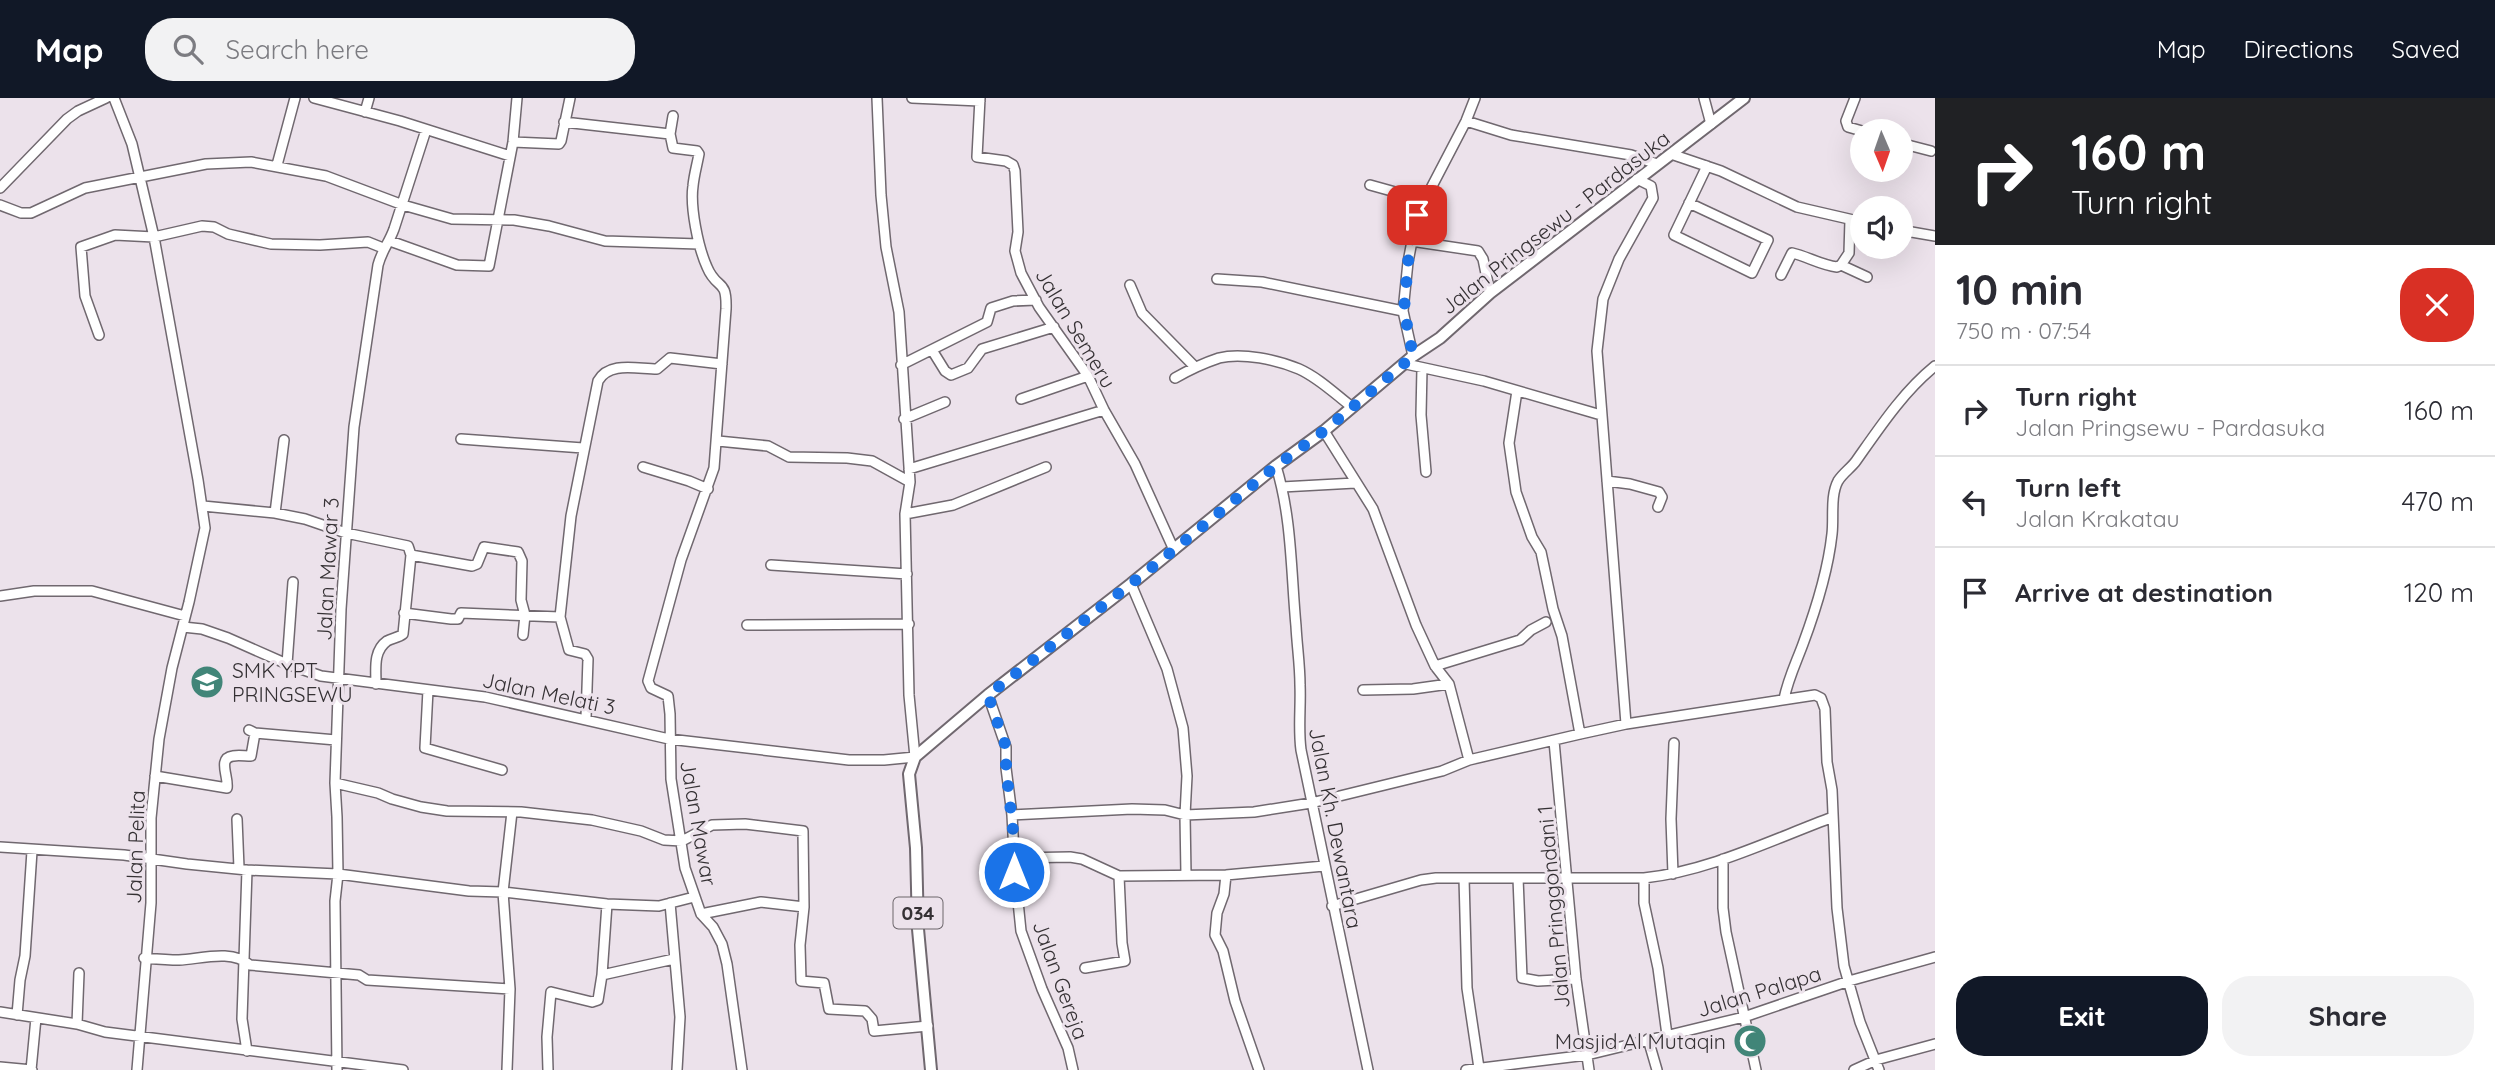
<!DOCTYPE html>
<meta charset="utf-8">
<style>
:root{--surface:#fff;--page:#f2f2f3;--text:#2b2b33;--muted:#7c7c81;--line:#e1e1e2;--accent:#111827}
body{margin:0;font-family:Quicksand,sans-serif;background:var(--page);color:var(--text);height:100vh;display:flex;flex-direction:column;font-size:26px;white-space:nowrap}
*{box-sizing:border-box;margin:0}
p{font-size:23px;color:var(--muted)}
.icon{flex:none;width:38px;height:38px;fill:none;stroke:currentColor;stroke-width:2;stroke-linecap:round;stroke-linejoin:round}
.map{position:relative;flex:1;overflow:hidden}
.panel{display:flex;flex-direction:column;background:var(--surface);width:560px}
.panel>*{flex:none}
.banner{background:#202124;color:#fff;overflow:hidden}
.needle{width:46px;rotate:178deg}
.controls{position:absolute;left:1850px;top:21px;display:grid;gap:14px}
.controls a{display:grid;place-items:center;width:63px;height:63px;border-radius:50%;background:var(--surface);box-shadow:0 7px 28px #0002;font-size:35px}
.pin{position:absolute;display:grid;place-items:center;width:60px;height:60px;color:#fff;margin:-30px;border-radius:14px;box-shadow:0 4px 10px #0006}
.me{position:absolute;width:77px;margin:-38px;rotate:0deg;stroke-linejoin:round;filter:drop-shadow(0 0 5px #0008)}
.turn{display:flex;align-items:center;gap:24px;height:147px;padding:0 21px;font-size:32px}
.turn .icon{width:91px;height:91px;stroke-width:2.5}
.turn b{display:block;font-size:49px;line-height:60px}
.round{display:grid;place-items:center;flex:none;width:74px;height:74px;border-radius:28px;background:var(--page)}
.head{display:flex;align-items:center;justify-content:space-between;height:119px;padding:0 21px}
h1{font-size:42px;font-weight:800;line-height:52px}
.action{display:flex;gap:14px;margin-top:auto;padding:14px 21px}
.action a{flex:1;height:80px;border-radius:28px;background:var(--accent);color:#fff;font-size:28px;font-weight:800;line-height:80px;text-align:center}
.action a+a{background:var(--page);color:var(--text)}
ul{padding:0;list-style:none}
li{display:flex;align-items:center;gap:21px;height:91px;padding:0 21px;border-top:2px solid var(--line)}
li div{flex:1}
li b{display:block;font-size:26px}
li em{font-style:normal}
header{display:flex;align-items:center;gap:42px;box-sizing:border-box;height:98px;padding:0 35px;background:var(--accent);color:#fff}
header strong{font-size:33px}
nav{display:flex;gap:38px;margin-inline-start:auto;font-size:24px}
.search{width:490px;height:63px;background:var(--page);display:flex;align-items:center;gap:18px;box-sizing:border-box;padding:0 24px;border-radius:28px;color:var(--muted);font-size:26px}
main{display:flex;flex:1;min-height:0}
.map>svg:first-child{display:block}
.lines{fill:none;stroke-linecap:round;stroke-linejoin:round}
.minor-casing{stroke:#70686f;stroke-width:12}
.major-casing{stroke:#70686f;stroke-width:14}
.minor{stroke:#fff;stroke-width:9}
.major{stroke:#fff;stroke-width:10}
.route{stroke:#1a73e8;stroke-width:12;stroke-dasharray:0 21.6}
.labels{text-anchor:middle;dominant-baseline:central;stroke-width:6;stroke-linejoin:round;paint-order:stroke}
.shield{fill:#ece2eb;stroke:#6c666b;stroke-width:2}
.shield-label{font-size:19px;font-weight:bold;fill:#353134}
.street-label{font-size:21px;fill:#353134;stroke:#ece2eb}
.poi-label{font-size:21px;fill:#353134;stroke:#ece2eb;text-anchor:start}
</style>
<header>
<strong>Map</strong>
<div class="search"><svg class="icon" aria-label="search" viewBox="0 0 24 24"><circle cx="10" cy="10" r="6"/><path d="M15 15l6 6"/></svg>Search here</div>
<nav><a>Map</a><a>Directions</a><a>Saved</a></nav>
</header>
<main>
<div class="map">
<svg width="1935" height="972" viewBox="0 0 1935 972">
<rect width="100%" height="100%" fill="#ece2eb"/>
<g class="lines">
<defs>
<path id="minor" d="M114,0L132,46L154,139L198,382L205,430L189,504L172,570L159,641L151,720V805L137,972
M314,0L400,23L510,58
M912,0L980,3
M980,0L977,59L1006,63L1013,67L1015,73L1018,134L1015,153L1021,175L1039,209L1088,278L1104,312L1135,366L1174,452
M1704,0L1711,26
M1855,0L1846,23L1848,29L1862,33
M365,14L369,0
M673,18L670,36L673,50L697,53L699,56C697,67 694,77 693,88C690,109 698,149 707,169C717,193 727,179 726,211L714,370L681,462L648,583L651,590L668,598L670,616L671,681L685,770L701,816L713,829L722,846L727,866L742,972
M1466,23L1511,37L1631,57L1657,66
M564,24L670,36
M513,44L559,46L561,43L570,0
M1900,45L1931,53
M1671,56L1721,73L1797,109L1862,124
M277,67L295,0
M1370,87L1424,102
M0,90L67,21L78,13L106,0
M1689,105L1768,142L1752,175L1674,137L1707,68
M0,107L21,115H31L85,90L206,66L251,64L326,78L403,107L452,121L514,122L549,128L605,143L699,146
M1900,132L1935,138
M390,143L457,167L489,168L513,44L517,0
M1411,143L1478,153L1483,161L1490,195
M1841,167L1849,155L1850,122
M1781,177L1792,155C1806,158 1821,167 1837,169L1841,167L1867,179
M1217,181L1262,184L1403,213
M1130,187L1142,215L1195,269
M99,237L85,198L81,149L115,137L154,139L202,128L214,129L228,136L271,146L320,147L368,144L383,150
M932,252L945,273L951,277L968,270L982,251L1054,229
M1413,258L1403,213L1408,164L1417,117L1466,23L1475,0
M1406,266L1484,283L1601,317
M901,267L987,224L991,210L1013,203L1036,202
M1422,270L1421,317L1426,374
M1175,280C1189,272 1204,265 1219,260C1242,254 1278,262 1299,271C1319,280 1335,296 1352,309
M1517,293L1509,345L1516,394L1532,439L1541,454L1553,511L1562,538L1580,636
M1021,301L1088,278
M904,321L945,304
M1324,333L1373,411L1416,527L1435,568L1449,586L1469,662
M461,341L583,350
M718,343L768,348L789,359L847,360L872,363L910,384
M1276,368C1292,420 1291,475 1296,528C1297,548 1300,567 1300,587C1301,609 1298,630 1301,652L1368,972
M643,369L689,383L708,391
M909,371L1104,312
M1607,383L1630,386L1659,394L1662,399L1658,409
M1282,389L1355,385
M203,408L275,415L305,421L346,435L408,448L411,457L403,536C398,540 392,540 387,543C373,553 376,571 376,586
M275,415L284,342
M905,416L953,407L1046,369
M411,457L472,468L477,466L484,449L518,454L522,463L521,502L525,517L523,537
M771,467L907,476
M1131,486L1167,571L1183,630L1187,678L1185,717L1186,777
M0,498L34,493H92L185,518
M404,515L451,521H458L461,515L560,519
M747,527L909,526
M183,529L202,531L228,540L287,566L321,578L485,599L669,641L849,662H884L915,659L909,597L905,416L910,384L899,214L886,149L881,97L877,0
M287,566L293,484
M1435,568L1520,542L1531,532L1546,524
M428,592L425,650L502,672
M1363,592L1413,591L1449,586
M988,597L1006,649V670L1012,717L1015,774L1021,833L1042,891L1068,950L1073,972
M1784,601C1788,581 1796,565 1803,546C1816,511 1828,473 1832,436C1834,420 1830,398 1838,383C1843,375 1851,370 1856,363C1880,329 1903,294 1935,268
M586,620L588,561L585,556L569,552L560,519L571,418L598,283C609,263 637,271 657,271L670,260L722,266
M1626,626L1597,253L1603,201L1619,161L1653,100L1651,88L1637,81
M249,632L255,635L336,642
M1554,643L1576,881L1589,972
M155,678L227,690C229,679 217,660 233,658C238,657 245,658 251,658L255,635
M335,685L378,695L392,701L421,709L447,713L521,714L592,722L641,733L664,742L682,743L712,727L745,726L803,733L804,809L800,847L801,883L824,885L829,911L865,913L872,921L874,933L928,928
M1012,717L1132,711L1165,712L1185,717L1254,714L1311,705L1442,673L1469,662L1580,636L1626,626L1815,597L1821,600L1825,611L1827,664L1832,692L1837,810L1844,868L1860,924L1879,972
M237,721L239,770
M0,749L124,757L187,766L247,772L338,776L469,793L503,794L607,806L659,808L694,799
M1015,760L1070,759L1082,761L1119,778L1226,777L1324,768
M1723,761V810L1726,834L1756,972
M1673,776L1671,721L1674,645
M1226,777L1224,796L1217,815L1215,837L1223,853L1235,903L1259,972
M1464,780L1467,890L1479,970
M1518,780L1522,880L1538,883L1576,881
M1644,780V805L1658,870L1667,937
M670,805L680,919L677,972
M1332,808L1421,782L1436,780H1644C1709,773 1771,742 1833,719
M701,816L761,804L804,809
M144,860C156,861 167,862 179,862C201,861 231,851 250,867L359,877L367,882L510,891
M1085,870L1125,863L1122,845L1119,778
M602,877L674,861
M0,914L77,926L105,934L403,972
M17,917L20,882L25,858L32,753
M77,926L79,875
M1648,941L1657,972
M247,953L242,921L247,772
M0,969L32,972
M31,972L36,920
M337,972L335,803L338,776L337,719L335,685L341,511L354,329L378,167C382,152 389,145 394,131L426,32
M507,972L510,891L503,794L512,714
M548,972L547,939L551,894L592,904L598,902L602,877L607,806
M1466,972L1587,957L1744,919L1849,883L1935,859
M1854,972L1876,962L1935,946"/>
<path id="major" d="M931,972L918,831L916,750L909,676L915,659L988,597L1131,486L1276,368L1324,333L1413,258L1440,240L1490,195L1744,0"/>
</defs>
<!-- minor casing -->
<use href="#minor" class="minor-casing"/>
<!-- major casing -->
<use href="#major" class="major-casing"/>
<!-- minor -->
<use href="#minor" class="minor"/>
<!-- major -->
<use href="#major" class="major"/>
</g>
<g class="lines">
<!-- route -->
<path class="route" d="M1014,774V741L1006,670V649L988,597L1159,464L1276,368L1324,333L1413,258L1404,212L1408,164L1417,117"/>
</g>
<!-- icons -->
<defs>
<symbol id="university-disc" viewBox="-11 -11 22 22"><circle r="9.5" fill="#418578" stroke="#ece2eb"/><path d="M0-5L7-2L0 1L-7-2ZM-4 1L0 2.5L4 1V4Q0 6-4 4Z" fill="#fff"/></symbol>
<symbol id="mosque-disc" viewBox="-11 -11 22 22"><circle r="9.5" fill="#418578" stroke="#ece2eb"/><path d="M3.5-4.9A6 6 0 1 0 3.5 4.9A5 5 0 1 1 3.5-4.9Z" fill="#fff"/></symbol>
</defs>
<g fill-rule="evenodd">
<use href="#university-disc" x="188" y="565" width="38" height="38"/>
<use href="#mosque-disc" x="1731" y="924" width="38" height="38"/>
</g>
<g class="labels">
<!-- shield labels -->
<rect class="shield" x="893.5" y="799.5" width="49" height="31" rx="5"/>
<g class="shield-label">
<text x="918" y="815">034</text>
</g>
<!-- street labels -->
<g class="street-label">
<text transform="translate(1555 124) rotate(-38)">Jalan Pringsewu - Pardasuka</text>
<text transform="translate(1076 230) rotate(59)">Jalan Semeru</text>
<text transform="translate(327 471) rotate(-87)">Jalan Mawar 3</text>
<text transform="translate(549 595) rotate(12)">Jalan Melati 3</text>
<text transform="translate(699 725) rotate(80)">Jalan Mawar</text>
<text transform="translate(1336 730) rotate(79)">Jalan Kh. Dewantara</text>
<text transform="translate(135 749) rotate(-88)">Jalan Pelita</text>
<text transform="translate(1553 809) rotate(-95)">Jalan Pringgondani 1</text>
<text transform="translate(1061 882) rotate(70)">Jalan Gereja</text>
<text transform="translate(1759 893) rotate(-17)">Jalan Palapa</text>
</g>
<!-- poi labels -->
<g class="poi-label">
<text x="232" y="572">SMK YPT<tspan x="232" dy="24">PRINGSEWU</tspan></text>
<text x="1726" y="943" text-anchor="end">Masjid Al Mutaqin</text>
</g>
</g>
</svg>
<div class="controls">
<a><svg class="needle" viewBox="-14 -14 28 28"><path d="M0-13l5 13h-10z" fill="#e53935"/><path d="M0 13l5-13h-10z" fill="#7c7c81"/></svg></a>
<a><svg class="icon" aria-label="sound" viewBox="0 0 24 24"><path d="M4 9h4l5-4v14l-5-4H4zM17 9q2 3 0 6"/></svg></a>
</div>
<div class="pin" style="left:1417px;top:117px;background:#d93025"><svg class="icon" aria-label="arrive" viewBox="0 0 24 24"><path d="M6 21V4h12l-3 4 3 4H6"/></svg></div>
<svg class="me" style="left:1014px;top:774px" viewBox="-20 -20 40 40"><circle r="17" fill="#1a73e8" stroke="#fff" stroke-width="3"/><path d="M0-11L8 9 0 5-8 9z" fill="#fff"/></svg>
</div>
<section class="panel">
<div class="banner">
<div class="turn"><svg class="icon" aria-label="right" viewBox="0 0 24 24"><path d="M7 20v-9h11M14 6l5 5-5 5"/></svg><div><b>160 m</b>Turn right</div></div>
</div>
<div class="head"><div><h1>10 min</h1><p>750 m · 07:54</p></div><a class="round" style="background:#d93025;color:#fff"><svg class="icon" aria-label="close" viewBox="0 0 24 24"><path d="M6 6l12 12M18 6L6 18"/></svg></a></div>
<ul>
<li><svg class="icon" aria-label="right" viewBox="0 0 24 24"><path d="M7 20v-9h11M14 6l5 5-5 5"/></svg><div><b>Turn right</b><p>Jalan Pringsewu - Pardasuka</p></div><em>160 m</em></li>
<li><svg class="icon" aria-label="left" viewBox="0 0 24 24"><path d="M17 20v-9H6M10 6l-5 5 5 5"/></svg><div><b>Turn left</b><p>Jalan Krakatau</p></div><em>470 m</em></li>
<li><svg class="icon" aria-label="arrive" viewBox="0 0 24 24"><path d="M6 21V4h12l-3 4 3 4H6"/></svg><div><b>Arrive at destination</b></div><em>120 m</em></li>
</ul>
<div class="action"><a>Exit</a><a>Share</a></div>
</section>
</main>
